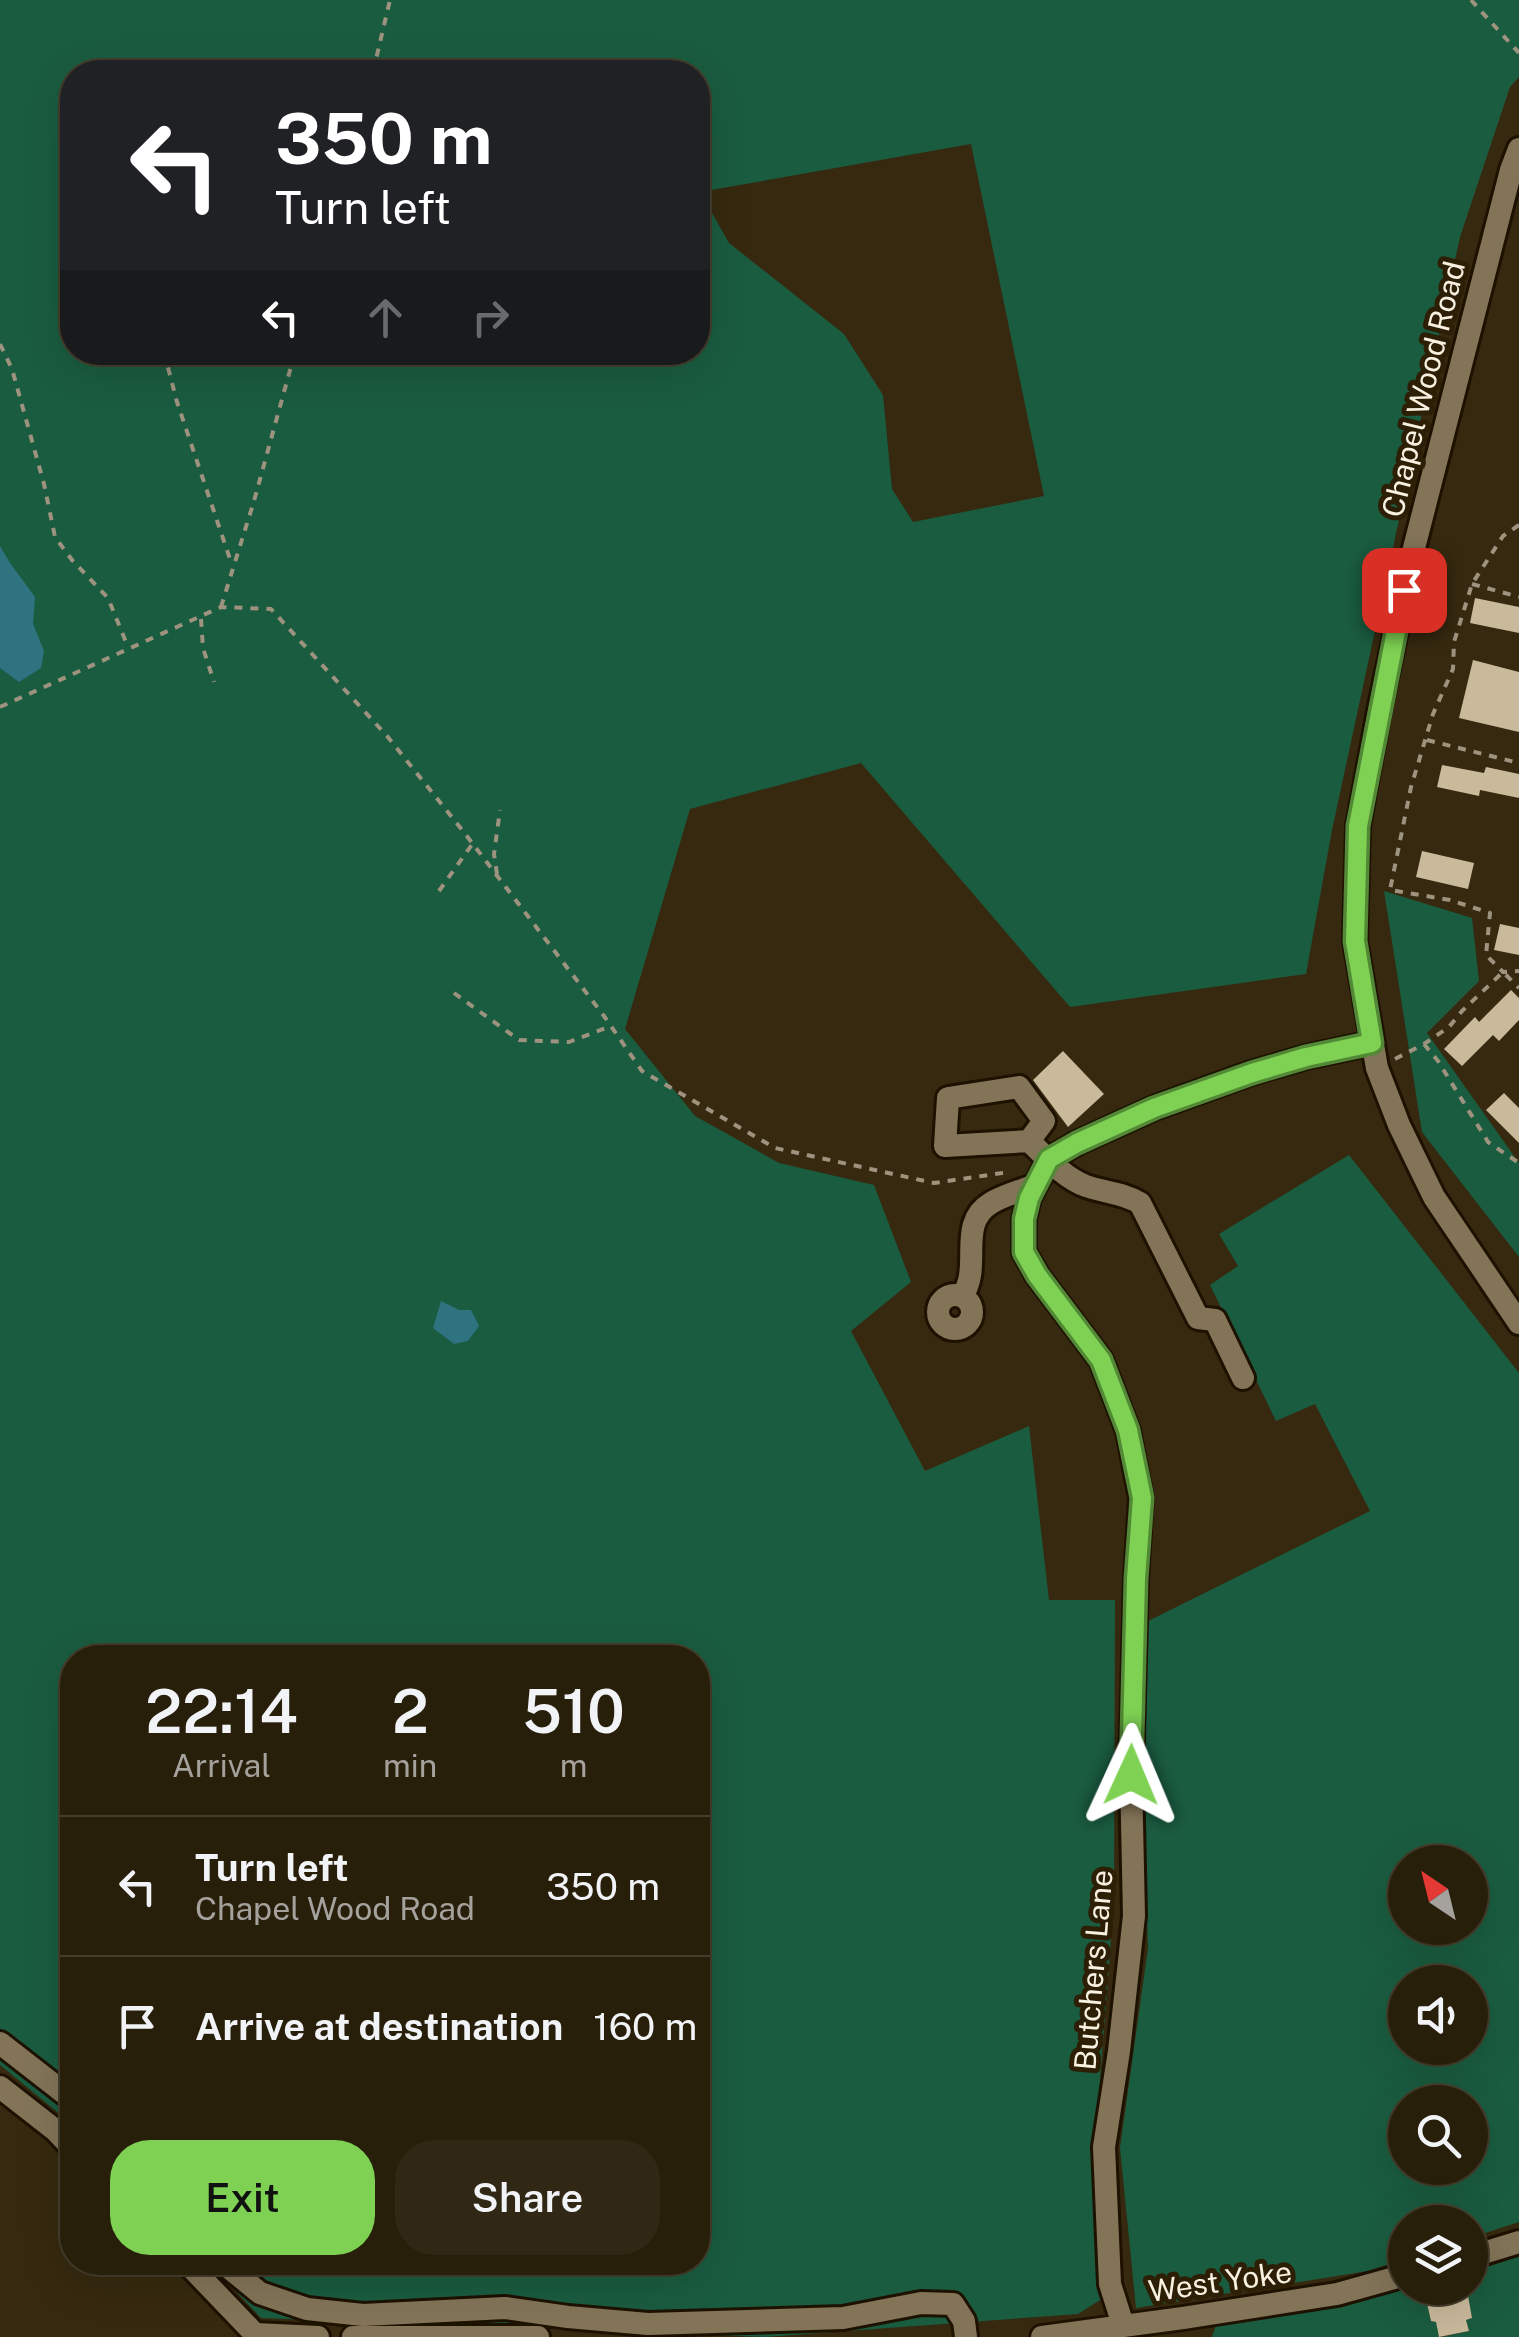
<!DOCTYPE html>
<style>
:root{--surface:#281f0b;--page:#302714;--text:#f1f3f6;--muted:#a5a29d;--line:#443d2c;--accent:#7ed153}
body{margin:0;font-family:"Public Sans",sans-serif;background:var(--page);color:var(--text);height:100vh;display:flex;flex-direction:column;font-size:38px;white-space:nowrap}
*{box-sizing:border-box;margin:0}
p{font-size:32px;color:var(--muted)}
.icon{flex:none;width:55px;height:55px;fill:none;stroke:currentColor;stroke-width:2;stroke-linecap:round;stroke-linejoin:round}
.map{position:relative;flex:1;overflow:hidden}
.panel{position:absolute;left:60px;top:1645px;width:650px;height:630px;display:flex;flex-direction:column;background:var(--surface);border-radius:40px;box-shadow:0 10px 40px #0002,0 0 0 2px var(--line)}
.panel>*{flex:none}
.hud{position:absolute;left:60px;top:60px;width:650px;height:305px;border-radius:40px;box-shadow:0 10px 40px #0002,0 0 0 2px var(--line);background:#202124;color:#fff;overflow:hidden}
.needle{width:65px;rotate:325deg}
.buttons{position:absolute;left:1388px;top:1845px;display:grid;gap:20px}
.buttons a{display:grid;place-items:center;width:100px;height:100px;border-radius:50%;background:var(--surface);box-shadow:0 10px 40px #0002,0 0 0 2px var(--line);font-size:50px}
.pin{position:absolute;display:grid;place-items:center;width:85px;height:85px;color:#fff;margin:-42px;border-radius:20px;box-shadow:0 5px 15px #0006}
.me{position:absolute;width:110px;margin:-55px;rotate:1deg;stroke-linejoin:round;filter:drop-shadow(0 0 8px #0008)}
.turn{display:flex;align-items:center;gap:35px;height:210px;padding:0 50px;font-size:45px}
.turn .icon{width:130px;height:130px;stroke-width:2.5}
.turn b{display:block;font-size:70px;line-height:85px}
.lanes{display:flex;align-items:center;height:95px;padding:0 50px;background:#0003;justify-content:center;gap:50px;direction:ltr}
.lanes .off{opacity:.35}
.eta{display:flex;justify-content:space-evenly;align-items:center;height:170px;text-align:center}
.eta b{font-size:60px;font-weight:600;line-height:70px}
.cta{display:flex;gap:20px;margin-top:auto;padding:20px 50px}
.cta a{flex:1;height:115px;border-radius:40px;background:var(--accent);color:#111;font-size:40px;font-weight:600;line-height:115px;text-align:center}
.cta a+a{background:var(--page);color:var(--text)}
ul{padding:0;list-style:none}
li{display:flex;align-items:center;gap:30px;height:140px;padding:0 50px;border-top:2px solid var(--line)}
li div{flex:1}
li b{display:block;font-size:38px}
li em{font-style:normal}
.map>svg:first-child{display:block}
.green{fill:#1a5c40;fill-rule:evenodd}
.water{fill:#2f7381}
.building{fill:#caba9c}
.lines{fill:none;stroke-linecap:round;stroke-linejoin:round}
.minor-casing{stroke:#1d1100;stroke-width:28}
.path{stroke:#9d937e;stroke-width:4;stroke-dasharray:8 8;stroke-linecap:butt}
.minor{stroke:#837458;stroke-width:22}
.route-casing{stroke:#528836;stroke-width:25}
.route{stroke:#7ed153;stroke-width:18}
.labels{text-anchor:middle;dominant-baseline:central;stroke-width:10;stroke-linejoin:round;paint-order:stroke}
.street-label{font-size:30px;fill:#f8f0e0;stroke:#2c1f05}
</style>
<div class="map">
<svg width="1519" height="2337" viewBox="0 0 1519 2337">
<rect width="100%" height="100%" fill="#36290f"/>
<!-- green -->
<path class="green" d="M0,0H1519V77L1510,87L1460,237L1332,830L1306,974L1070,1007L861,763L690,809L625,1029L695,1116L779,1163L874,1185L911,1282L851,1331L925,1471L1029,1426L1049,1600H1115L1114,1900L1094,2158L1105,2297L1078,2314L765,2337L261,2318L209,2263L698,2262V1658H72V2124L0,2065ZM72,72H698V352H72ZM971,144L1044,496L913,522L892,489L883,395L844,334L729,243L700,192Z
M1384,891L1472,918L1479,981L1427,1033L1519,1163V1257L1422,1132Z
M1349,1155L1519,1373V2222L1470,2238V2222H1405V2259L1368,2271L1136,2308L1120,2148L1148,1948L1136,1627L1370,1511L1315,1404L1276,1421L1210,1285L1238,1266L1219,1234ZM1405,1862H1470V1928H1405ZM1405,1982H1470V2048H1405ZM1405,2102H1470V2168H1405Z
M1519,2256V2337H1442L1469,2331L1466,2320L1472,2318L1466,2290L1426,2299L1431,2321L1436,2322L1439,2337H1212L1216,2325L1406,2288H1470V2273Z"/>
<!-- water -->
<path class="water" d="M0,546L10,563L35,597L33,624L44,651L41,668L19,682L0,668Z
M441,1301L459,1310H471L479,1326L468,1341L454,1344L433,1328Z"/>
<!-- building -->
<path class="building" d="M1475,598L1519,607V633L1470,623Z
M1473,660L1519,672V732L1459,718Z
M1442,765L1484,773L1486,767L1519,774V798L1480,790L1479,796L1437,787Z
M1422,851L1474,863L1468,889L1416,877Z
M1500,924L1519,928V955L1494,950Z
M1511,990L1519,998V1020L1499,1041L1493,1035L1462,1066L1444,1049L1475,1017L1479,1022Z
M1063,1051L1104,1094L1068,1127L1033,1080Z
M1504,1093L1519,1108V1143L1486,1110Z
M1467,2290L1472,2318L1466,2320L1469,2331L1439,2337L1436,2322L1431,2321L1426,2299Z"/>
<g class="lines">
<defs>
<path id="minor" d="M1519,149L1511,170L1413,552L1380,706L1358,826L1355,941L1377,1068L1399,1125L1434,1197L1519,1323
M1029,1141L1044,1121L1019,1087L948,1098L945,1146L1029,1141C1046,1157 1064,1178 1086,1186C1106,1193 1121,1192 1140,1203L1198,1318L1215,1320L1243,1378
M938 1312a17 17 0 1 1 34 0a17 17 0 1 1-34 0Z
M962,1296C983,1267 956,1224 991,1203C1004,1195 1021,1191 1035,1185
M0,2043L72,2099
M0,2087L55,2130L72,2148
M1470,2257L1519,2242
M186,2262L255,2334
M222,2262L260,2293L307,2309L363,2315L505,2308L568,2317L648,2324L843,2318L921,2303L953,2304L964,2321L966,2337
M1123,2325L1110,2284L1104,2147L1119,2051L1134,1916L1131,1775L1136,1579L1141,1498L1128,1431L1101,1360L1037,1275L1024,1252V1219L1029,1198L1049,1159L1077,1143L1154,1108L1251,1073L1306,1057L1372,1043
M255,2334L318,2337
M353,2337H538
M1042,2337L1183,2318L1337,2294L1405,2275"/>
</defs>
<!-- minor casing -->
<use href="#minor" class="minor-casing"/>
<!-- path -->
<path class="path" d="M1471,0L1519,53
M373,72L390,0
M0,344L12,369L44,484L55,537L72,560L108,598L128,647
M164,352L177,402L232,565
M1519,525L1503,536L1472,584L1454,642L1453,669L1433,714L1411,787L1390,890L1450,900L1490,913L1486,955L1503,972L1519,971
M1472,584L1519,597
M221,607L254,501L295,352
M201,619L203,648L214,682
M0,707L221,607L271,609L387,736L463,831L604,1016L642,1071L775,1148L934,1183L1009,1172
M1427,740L1519,763
M497,874L494,854L500,810
M439,891L473,843
M454,993L519,1040L569,1042L611,1026
M1424,1044L1438,1061L1488,1142L1519,1163
M1395,1059L1424,1044L1449,1027L1462,1011L1503,972L1519,988"/>
<!-- minor -->
<use href="#minor" class="minor"/>
</g>
<g class="lines">
<defs>
<path id="route" d="M1131,1775L1136,1579L1142,1498L1128,1430L1101,1360L1037,1275L1024,1252V1219L1029,1198L1049,1159L1077,1143L1154,1108L1252,1073L1306,1057L1372,1043L1355,941L1358,826L1404,590"/>
</defs>
<!-- route casing -->
<use href="#route" class="route-casing"/>
<!-- route -->
<use href="#route" class="route"/>
</g>
<g class="labels">
<!-- street labels -->
<g class="street-label">
<text transform="translate(1423 389) rotate(-76)">Chapel Wood Road</text>
<text transform="translate(1093 1970) rotate(-85)">Butchers Lane</text>
<text transform="translate(1220 2281) rotate(-8)">West Yoke</text>
</g>
</g>
</svg>
<div class="buttons">
<a><svg class="needle" viewBox="-14 -14 28 28"><path d="M0-13l5 13h-10z" fill="#e53935"/><path d="M0 13l5-13h-10z" fill="#a5a29d"/></svg></a>
<a><svg class="icon" aria-label="sound" viewBox="0 0 24 24"><path d="M4 9h4l5-4v14l-5-4H4zM17 9q2 3 0 6"/></svg></a>
<a><svg class="icon" aria-label="search" viewBox="0 0 24 24"><circle cx="10" cy="10" r="6"/><path d="M15 15l6 6"/></svg></a>
<a><svg class="icon" aria-label="layers" viewBox="0 0 24 24"><path d="M12 4l9 5-9 5-9-5zM3 14l9 5 9-5"/></svg></a>
</div>
<div class="pin" style="left:1404px;top:590px;background:#d93025"><svg class="icon" aria-label="arrive" viewBox="0 0 24 24"><path d="M6 21V4h12l-3 4 3 4H6"/></svg></div>
<svg class="me" style="left:1131px;top:1775px" viewBox="-20 -20 40 40"><path d="M0-17L14 15 0 8-14 15z" fill="#7ed153" stroke="#fff" stroke-width="4"/></svg>
<div class="hud">
<div class="turn"><svg class="icon" aria-label="left" viewBox="0 0 24 24"><path d="M17 20v-9H6M10 6l-5 5 5 5"/></svg><div><b>350 m</b>Turn left</div></div>
<div class="lanes"><svg class="icon" aria-label="left" viewBox="0 0 24 24"><path d="M17 20v-9H6M10 6l-5 5 5 5"/></svg><svg class="icon off" aria-label="ahead" viewBox="0 0 24 24"><path d="M12 20V5M6 11l6-6 6 6"/></svg><svg class="icon off" aria-label="right" viewBox="0 0 24 24"><path d="M7 20v-9h11M14 6l5 5-5 5"/></svg></div>
</div>
<section class="panel">
<div class="eta">
<div><b>22:14</b><p>Arrival</p></div>
<div><b>2</b><p>min</p></div>
<div><b>510</b><p>m</p></div>
</div>
<ul>
<li><svg class="icon" aria-label="left" viewBox="0 0 24 24"><path d="M17 20v-9H6M10 6l-5 5 5 5"/></svg><div><b>Turn left</b><p>Chapel Wood Road</p></div><em>350 m</em></li>
<li><svg class="icon" aria-label="arrive" viewBox="0 0 24 24"><path d="M6 21V4h12l-3 4 3 4H6"/></svg><div><b>Arrive at destination</b></div><em>160 m</em></li>
</ul>
<div class="cta"><a>Exit</a><a>Share</a></div>
</section>
</div>
